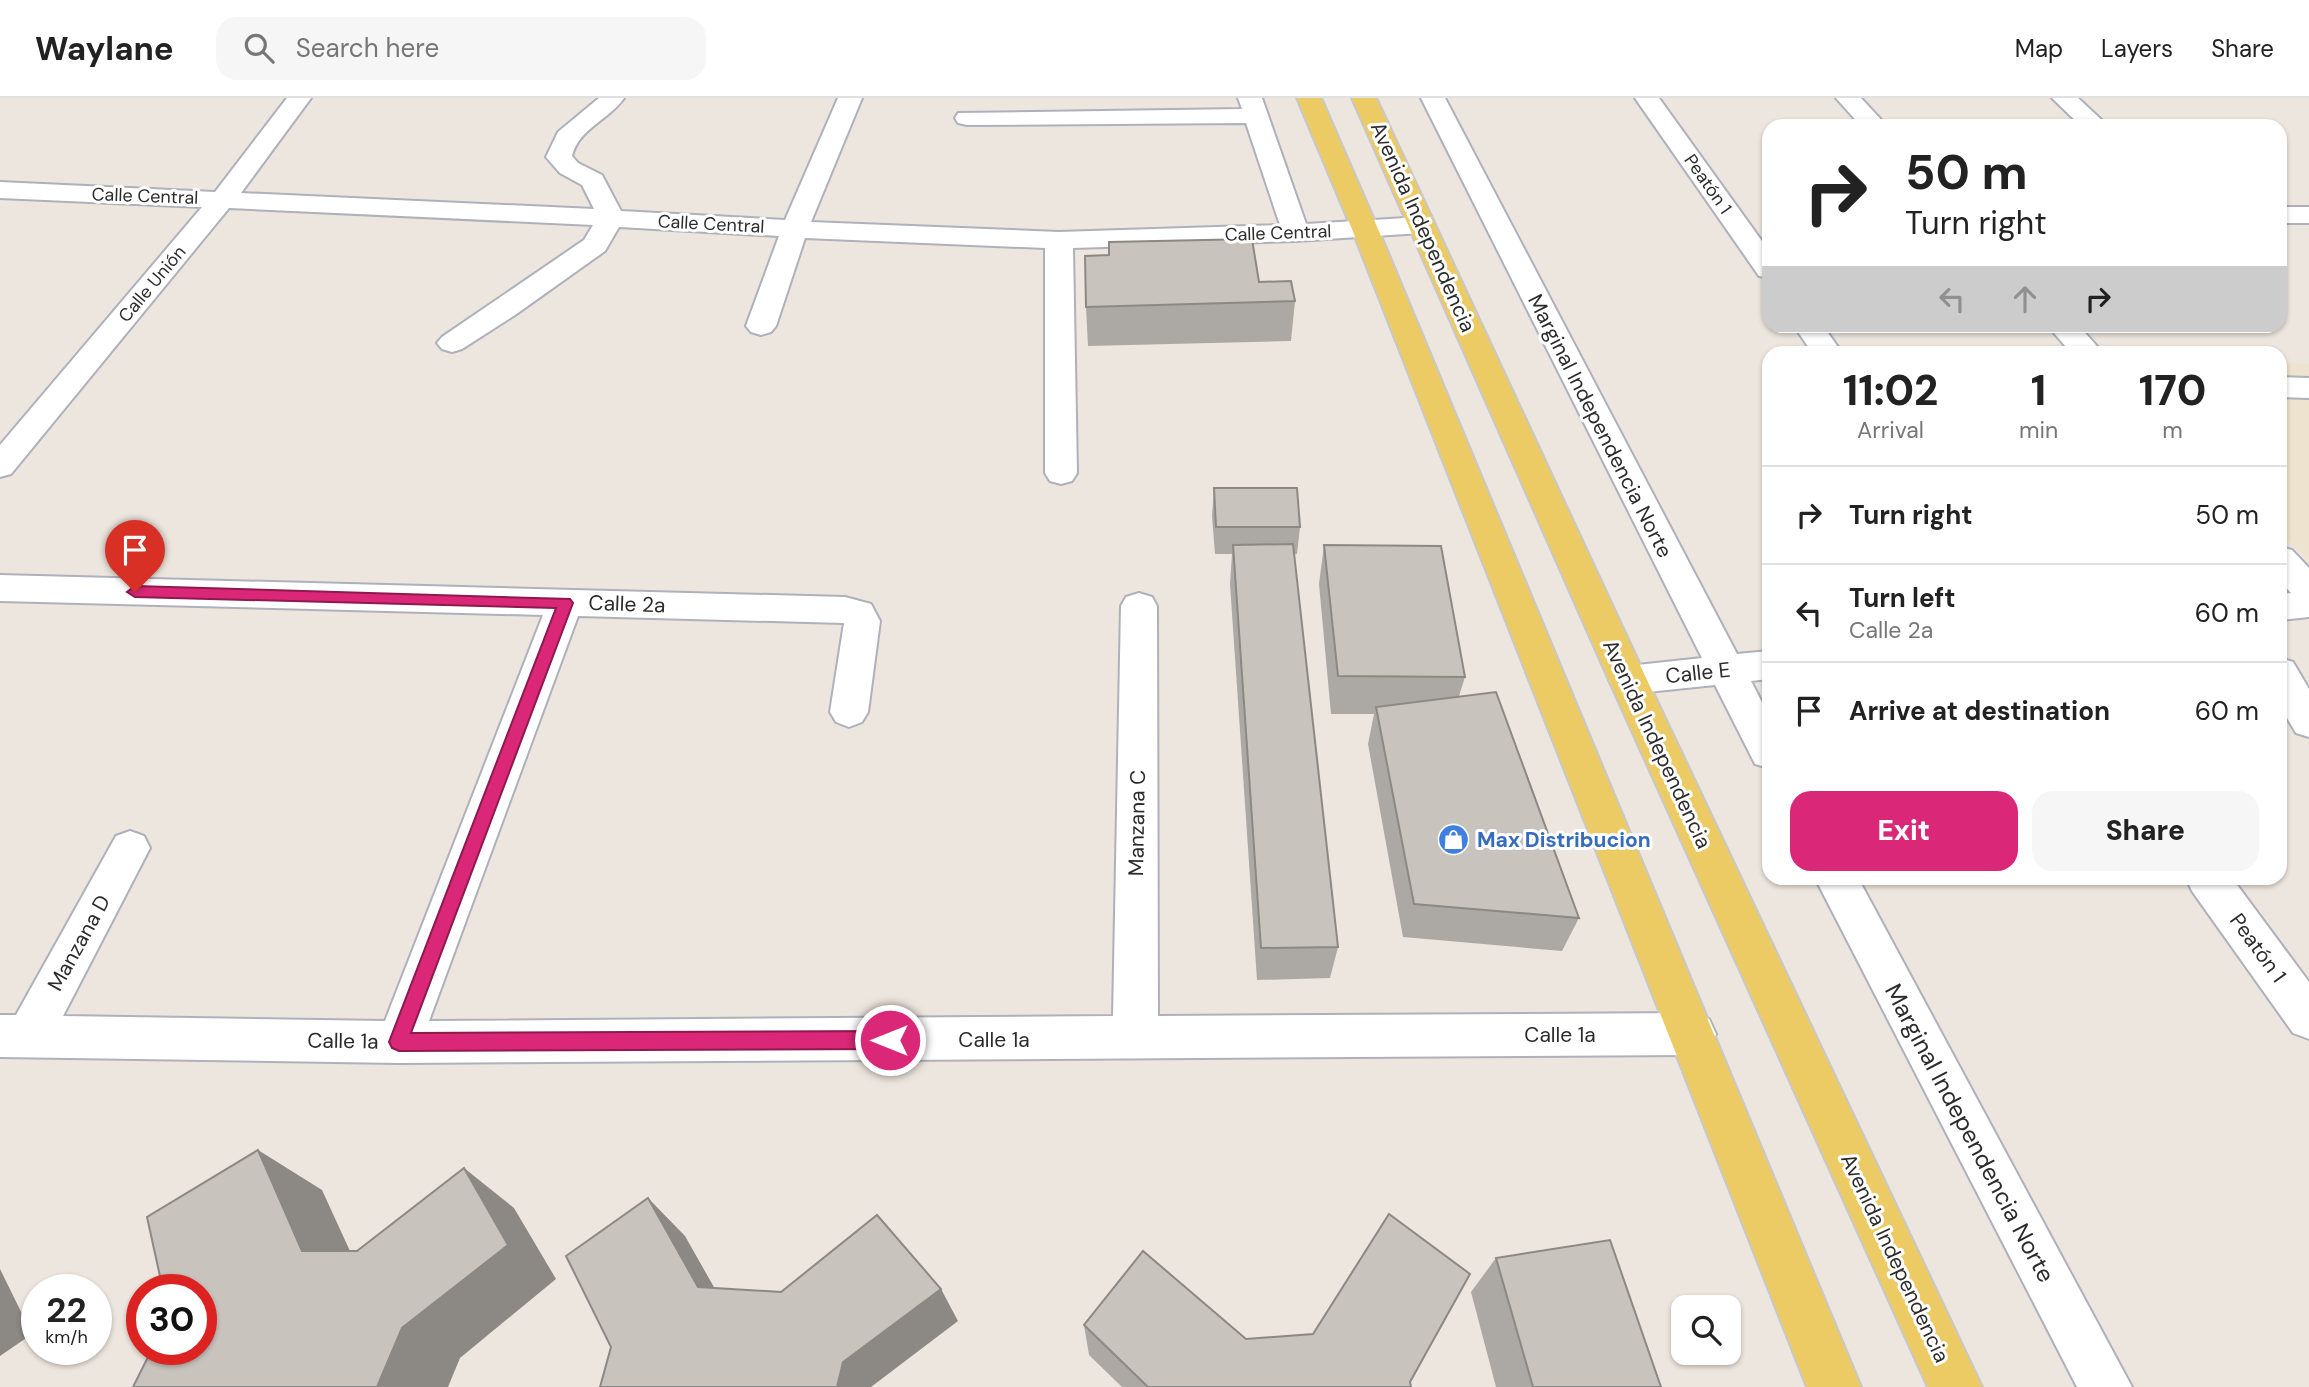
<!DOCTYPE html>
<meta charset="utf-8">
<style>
:root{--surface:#fff;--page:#f6f6f6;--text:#222;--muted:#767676;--line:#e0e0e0;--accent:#db2777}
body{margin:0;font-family:"DM Sans",sans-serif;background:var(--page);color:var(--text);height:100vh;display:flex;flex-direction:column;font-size:26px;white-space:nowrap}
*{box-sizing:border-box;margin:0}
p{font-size:23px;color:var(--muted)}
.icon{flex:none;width:38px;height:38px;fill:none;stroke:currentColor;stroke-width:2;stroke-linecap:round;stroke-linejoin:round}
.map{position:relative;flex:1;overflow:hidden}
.side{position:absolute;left:1762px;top:248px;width:525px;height:539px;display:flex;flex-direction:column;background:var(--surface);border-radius:21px;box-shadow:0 2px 5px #0004}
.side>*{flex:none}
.banner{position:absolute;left:1762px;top:21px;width:525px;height:214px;border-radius:21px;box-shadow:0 2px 5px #0004;background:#fff;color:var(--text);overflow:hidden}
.controls{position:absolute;left:1671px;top:1197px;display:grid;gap:14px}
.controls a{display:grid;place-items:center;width:70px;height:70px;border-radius:14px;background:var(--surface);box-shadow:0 2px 5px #0004;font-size:35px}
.speed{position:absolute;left:21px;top:1176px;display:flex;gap:14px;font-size:35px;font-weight:700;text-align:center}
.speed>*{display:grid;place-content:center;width:91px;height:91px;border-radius:50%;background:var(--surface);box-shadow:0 2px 5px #0004;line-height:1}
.speed small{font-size:18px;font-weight:400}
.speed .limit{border:10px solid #d22;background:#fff;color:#111}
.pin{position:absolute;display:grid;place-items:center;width:60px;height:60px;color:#fff;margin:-72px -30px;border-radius:50% 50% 50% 0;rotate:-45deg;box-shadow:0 0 7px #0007}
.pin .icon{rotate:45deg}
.me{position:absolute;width:77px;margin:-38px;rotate:270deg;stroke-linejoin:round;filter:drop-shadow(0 0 5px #0008)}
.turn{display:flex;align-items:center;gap:24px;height:147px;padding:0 28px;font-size:32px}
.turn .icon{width:91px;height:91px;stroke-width:2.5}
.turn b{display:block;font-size:49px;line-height:60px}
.lanes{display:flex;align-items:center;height:66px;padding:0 28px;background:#0003;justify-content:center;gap:35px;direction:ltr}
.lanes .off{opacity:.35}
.eta{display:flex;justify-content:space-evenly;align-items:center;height:119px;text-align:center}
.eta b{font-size:42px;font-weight:800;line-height:49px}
.button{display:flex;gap:14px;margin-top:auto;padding:14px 28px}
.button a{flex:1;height:80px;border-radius:21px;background:var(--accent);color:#fff;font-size:28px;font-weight:800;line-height:80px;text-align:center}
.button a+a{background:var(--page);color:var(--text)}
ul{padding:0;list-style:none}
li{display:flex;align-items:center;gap:21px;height:98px;padding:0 28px;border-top:2px solid var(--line)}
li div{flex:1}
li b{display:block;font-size:26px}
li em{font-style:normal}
header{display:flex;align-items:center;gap:42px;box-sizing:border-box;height:98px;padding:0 35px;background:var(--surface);border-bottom:2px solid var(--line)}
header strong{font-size:33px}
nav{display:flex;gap:38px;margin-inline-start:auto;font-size:24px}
.search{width:490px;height:63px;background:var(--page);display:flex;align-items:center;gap:18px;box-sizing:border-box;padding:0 24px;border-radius:21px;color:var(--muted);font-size:26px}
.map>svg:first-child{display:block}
.education{fill:#ede3ce}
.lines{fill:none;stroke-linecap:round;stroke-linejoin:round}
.minor-casing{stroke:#aeb1bb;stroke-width:4}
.major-casing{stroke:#c8c8c8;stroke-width:4}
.minor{fill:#fff;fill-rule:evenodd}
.major{fill:#eccb64;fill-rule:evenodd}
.wall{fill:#aca8a3}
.shaded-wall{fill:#8c8884}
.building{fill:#c8c3bd;stroke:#8c8884;stroke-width:2}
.route{fill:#db2777;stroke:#8e194d;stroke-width:2}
.labels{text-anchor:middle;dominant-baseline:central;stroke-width:6;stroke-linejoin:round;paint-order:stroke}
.far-street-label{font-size:18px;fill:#2b2b2b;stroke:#fff}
.street-label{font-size:21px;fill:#2b2b2b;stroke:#fff}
.shop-label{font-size:21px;font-weight:bold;fill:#366cbe;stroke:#fff;text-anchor:start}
.near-street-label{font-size:24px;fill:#2b2b2b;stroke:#fff}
</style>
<header>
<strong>Waylane</strong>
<div class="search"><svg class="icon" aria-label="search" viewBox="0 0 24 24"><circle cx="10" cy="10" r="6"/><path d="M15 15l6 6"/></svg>Search here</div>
<nav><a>Map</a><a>Layers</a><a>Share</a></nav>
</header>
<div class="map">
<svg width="2309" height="1289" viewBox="0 0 2309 1289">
<rect width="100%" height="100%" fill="#ede6de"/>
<!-- education -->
<path class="education" d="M2280,265L2309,266V464L2280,434Z"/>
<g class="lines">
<defs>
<path id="minor" d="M287,0H311L241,95L594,111L582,87L560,75L546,59L558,34L599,0H624C608,23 579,30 572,58L578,65L602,77L621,113L785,122L838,0H862L811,124L1059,134L1280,127L1246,25L967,27L958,25L955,20L958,15L1242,11L1238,0H1262L1306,126L1422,119L1431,121L1435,127L1431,133L1422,135L1296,143L1073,150L1077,375L1072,383L1061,386L1050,383L1045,375V150L805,140L776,228L771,234L761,237L751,234L746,228L779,138L619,129L605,153L515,217L462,251L452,254L442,251L437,245L442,239L584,142L593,127L229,110L11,376L0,379V347L202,109L0,100V84L215,94Z
M1421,0H1445L1737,556L1769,553V581L1751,583L1769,618V670L1755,666L1715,587L1628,596L1615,592L1609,582L1615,572L1628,568L1702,560Z
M1635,0H1659L1769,153V180L1759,178Z
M1836,0H1861L1887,28H1861Z
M2052,0H2078L2108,28H2081Z
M2280,109H2309V125H2280Z
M1794,228H1823L1843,256H1813Z
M2048,228H2079L2104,256H2072Z
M2280,279L2309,280V300L2280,299Z
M2280,449L2292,452L2309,470V519L2280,522V496L2291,495L2280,483Z
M0,477L845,499L871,506L880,523L868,614L862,624L849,629L836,624L830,614L844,525L578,518L429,923L1113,918L1121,508L1126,499L1139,495L1152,499L1157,508L1158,918L1693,915L1709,921L1716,936L1709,951L1693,957L399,965L0,959V917H16L116,738L130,733L144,738L150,750L63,918L385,923L543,517L0,503Z
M2280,560L2293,564L2309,591V639L2296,635L2280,608Z
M1815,780H1858L2132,1289H2077Z
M2186,780H2232L2309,884V941L2293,935L2192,793Z"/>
<path id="major" d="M1297,0H1321L1378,131L1861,1289H1807L1352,131Z
M1352,0H1376L1647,582L1982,1289H1928L1609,582Z"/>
</defs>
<!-- minor casing -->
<use href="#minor" class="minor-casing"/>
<!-- major casing -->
<use href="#major" class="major-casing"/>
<!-- minor -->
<use href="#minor" class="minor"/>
<!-- major -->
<use href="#major" class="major"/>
</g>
<!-- wall -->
<path class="wall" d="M1259,184L1295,203L1291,243L1088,248L1086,209Z
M1214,390L1300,429L1297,456H1294L1338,849L1330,880L1257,882L1230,486L1232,456H1215L1212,418Z
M1324,447L1465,579L1459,598L1579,820L1562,853L1403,839L1368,646L1374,616H1331L1319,486Z
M1496,1160L1661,1289H1496L1471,1194Z
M1084,1227L1246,1241L1410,1284L1411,1289H1122L1089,1257Z"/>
<!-- shaded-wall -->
<path class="shaded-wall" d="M258,1052L322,1092L366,1188L302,1153Z
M464,1070L514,1110L556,1181L460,1260L448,1289H377Z
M648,1100L685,1138L732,1221L698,1189Z
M0,1171L32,1236L0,1258Z
M941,1191L958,1223L871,1289H837L843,1264Z"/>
<!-- building -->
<path class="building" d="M1252,141L1259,184L1291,183L1295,203L1086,209L1085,158L1109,157V144Z
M1214,390H1297L1300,429H1216Z
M1293,446L1338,849L1261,850L1233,447Z
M1324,447L1441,448L1465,579L1338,578Z
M1496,594L1579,820L1414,806L1376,609Z
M258,1052L302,1153H357L464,1070L508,1147L402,1230L377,1289H133L152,1251H201V1192H163L147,1119Z
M648,1100L698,1189L781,1194L877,1117L941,1191L843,1264L837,1289H600L611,1249L566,1158Z
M1389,1116L1470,1176L1410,1284L1411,1289H1148L1084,1227L1143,1153L1246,1241L1313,1236Z
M1610,1142L1661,1289H1533L1496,1160Z"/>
<!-- route -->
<path class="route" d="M135,488L570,501L573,505L411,935L890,933L896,936L899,942L896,948L890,951L399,953L392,950L389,944L556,510L135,499L127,494Z"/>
<!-- icons -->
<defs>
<symbol id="shop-disc" viewBox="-11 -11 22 22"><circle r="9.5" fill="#3f7fe0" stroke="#fff"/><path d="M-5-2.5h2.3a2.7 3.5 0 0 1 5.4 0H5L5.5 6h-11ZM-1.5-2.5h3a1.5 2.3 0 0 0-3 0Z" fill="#fff"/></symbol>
</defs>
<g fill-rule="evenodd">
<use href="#shop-disc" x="1436" y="724" width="35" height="35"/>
</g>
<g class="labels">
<!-- far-street labels -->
<g class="far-street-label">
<text transform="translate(1708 86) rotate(55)">Peatón 1</text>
<text transform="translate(145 98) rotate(2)">Calle Central</text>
<text transform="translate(711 126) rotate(3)">Calle Central</text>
<text transform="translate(1278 135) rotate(-2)">Calle Central</text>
<text transform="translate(152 186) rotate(-50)">Calle Unión</text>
</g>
<!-- street labels -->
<g class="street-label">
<text transform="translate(1423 129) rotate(66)">Avenida Independencia</text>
<text transform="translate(1600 328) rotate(63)">Marginal Independencia Norte</text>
<text transform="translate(627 506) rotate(2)">Calle 2a</text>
<text transform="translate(1698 575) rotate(-6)">Calle E</text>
<text transform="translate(1657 646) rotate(65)">Avenida Independencia</text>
<text transform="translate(1137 725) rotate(-89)">Manzana C</text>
<text transform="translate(79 845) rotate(-61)">Manzana D</text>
<text transform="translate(2258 850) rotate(54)">Peatón 1</text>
<text x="1560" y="937">Calle 1a</text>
<text x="994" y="942">Calle 1a</text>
<text transform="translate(343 943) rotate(1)">Calle 1a</text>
<text transform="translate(1895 1160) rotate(65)">Avenida Independencia</text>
</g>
<!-- shop labels -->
<g class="shop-label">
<text x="1477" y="742">Max Distribucion</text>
</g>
<!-- near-street labels -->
<g class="near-street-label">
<text transform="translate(1970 1035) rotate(62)">Marginal Independencia Norte</text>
</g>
</g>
</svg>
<div class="controls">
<a><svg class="icon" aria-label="search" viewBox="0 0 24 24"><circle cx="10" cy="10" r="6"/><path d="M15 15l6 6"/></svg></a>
</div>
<div class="speed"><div>22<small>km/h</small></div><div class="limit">30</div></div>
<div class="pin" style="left:135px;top:494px;background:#d93025"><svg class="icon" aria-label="arrive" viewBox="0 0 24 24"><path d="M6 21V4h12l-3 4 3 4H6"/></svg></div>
<svg class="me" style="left:890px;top:942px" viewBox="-20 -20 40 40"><circle r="17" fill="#db2777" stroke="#fff" stroke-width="3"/><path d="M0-11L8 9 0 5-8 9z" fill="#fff"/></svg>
<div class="banner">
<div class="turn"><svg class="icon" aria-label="right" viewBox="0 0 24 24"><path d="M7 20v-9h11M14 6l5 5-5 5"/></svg><div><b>50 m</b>Turn right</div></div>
<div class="lanes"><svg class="icon off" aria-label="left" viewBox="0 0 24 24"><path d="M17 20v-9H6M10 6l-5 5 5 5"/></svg><svg class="icon off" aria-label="ahead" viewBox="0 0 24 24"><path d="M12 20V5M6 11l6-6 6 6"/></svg><svg class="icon" aria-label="right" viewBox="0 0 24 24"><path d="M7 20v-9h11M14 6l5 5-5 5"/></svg></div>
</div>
<section class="side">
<div class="eta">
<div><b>11:02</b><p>Arrival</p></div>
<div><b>1</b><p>min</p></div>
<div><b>170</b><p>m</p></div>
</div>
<ul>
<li><svg class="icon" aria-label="right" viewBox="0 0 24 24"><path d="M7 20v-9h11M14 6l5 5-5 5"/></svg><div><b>Turn right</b></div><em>50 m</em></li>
<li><svg class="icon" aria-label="left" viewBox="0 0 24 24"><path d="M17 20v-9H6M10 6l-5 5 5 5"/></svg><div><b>Turn left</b><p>Calle 2a</p></div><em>60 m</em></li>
<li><svg class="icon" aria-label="arrive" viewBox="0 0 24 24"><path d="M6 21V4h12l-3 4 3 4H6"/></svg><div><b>Arrive at destination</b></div><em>60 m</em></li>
</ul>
<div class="button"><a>Exit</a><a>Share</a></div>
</section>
</div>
